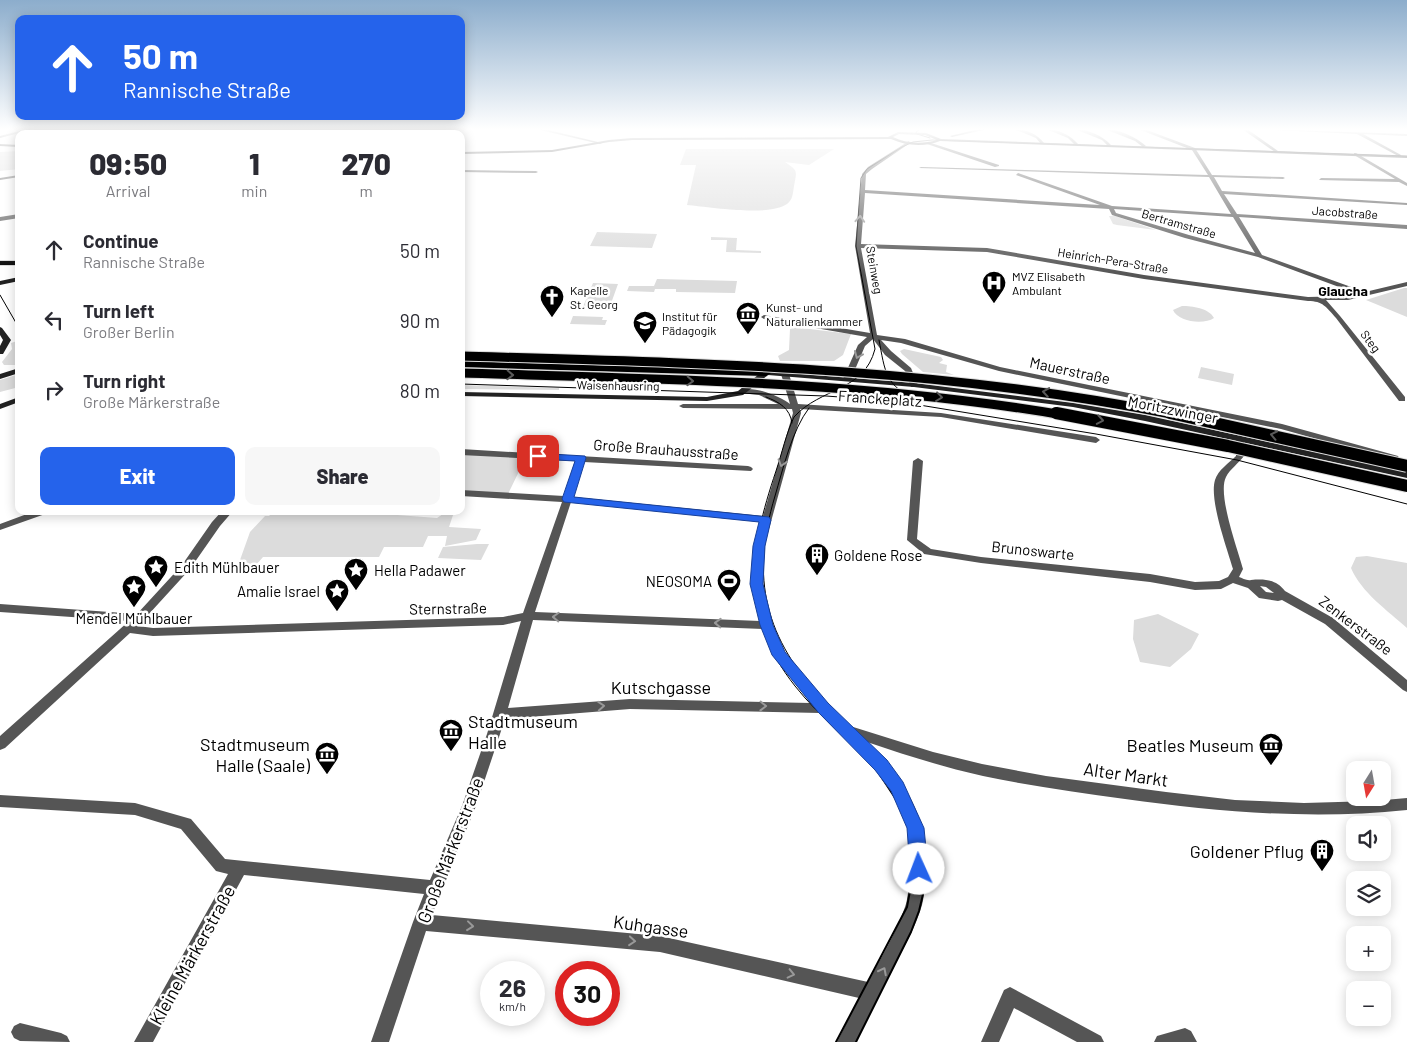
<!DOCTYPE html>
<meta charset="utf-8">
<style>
:root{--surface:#fff;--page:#f7f7f7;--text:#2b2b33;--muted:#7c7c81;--accent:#2563eb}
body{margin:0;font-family:Barlow,sans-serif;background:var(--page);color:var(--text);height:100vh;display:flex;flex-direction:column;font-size:19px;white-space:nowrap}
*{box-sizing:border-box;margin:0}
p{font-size:16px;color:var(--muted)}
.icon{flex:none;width:28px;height:28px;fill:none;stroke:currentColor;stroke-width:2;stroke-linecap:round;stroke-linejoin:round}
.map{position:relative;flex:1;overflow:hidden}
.details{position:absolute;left:15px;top:130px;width:450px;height:385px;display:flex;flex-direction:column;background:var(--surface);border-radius:10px;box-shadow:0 2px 12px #0003}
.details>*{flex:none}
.top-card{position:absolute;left:15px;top:15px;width:450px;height:105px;border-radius:10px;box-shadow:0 2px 12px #0003;background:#2563eb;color:#fff;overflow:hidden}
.needle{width:32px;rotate:191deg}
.buttons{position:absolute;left:1346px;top:761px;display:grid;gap:10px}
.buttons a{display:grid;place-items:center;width:45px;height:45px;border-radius:10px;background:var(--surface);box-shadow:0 2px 12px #0003;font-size:25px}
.speed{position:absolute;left:480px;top:961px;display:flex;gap:10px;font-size:25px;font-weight:700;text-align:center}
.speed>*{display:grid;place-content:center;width:65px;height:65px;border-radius:50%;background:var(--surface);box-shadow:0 2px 12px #0003;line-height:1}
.speed small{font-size:12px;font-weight:400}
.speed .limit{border:8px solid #d22;background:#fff;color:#111}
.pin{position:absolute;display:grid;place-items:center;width:42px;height:42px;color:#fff;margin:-21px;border-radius:10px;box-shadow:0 2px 8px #0006}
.me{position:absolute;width:55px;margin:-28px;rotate:358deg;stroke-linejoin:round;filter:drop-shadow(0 0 4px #0008)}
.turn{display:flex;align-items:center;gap:18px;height:105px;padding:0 25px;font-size:22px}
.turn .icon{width:65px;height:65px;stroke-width:2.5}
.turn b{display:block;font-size:35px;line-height:42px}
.eta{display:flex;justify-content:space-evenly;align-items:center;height:85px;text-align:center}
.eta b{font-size:30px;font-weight:800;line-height:35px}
.button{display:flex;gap:10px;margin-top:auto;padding:10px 25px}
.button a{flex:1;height:58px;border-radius:10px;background:var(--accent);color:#fff;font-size:20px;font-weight:800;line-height:58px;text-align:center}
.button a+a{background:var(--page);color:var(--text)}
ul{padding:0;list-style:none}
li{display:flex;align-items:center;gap:15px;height:70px;padding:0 25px}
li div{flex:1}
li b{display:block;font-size:19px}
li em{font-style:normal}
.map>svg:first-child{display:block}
.green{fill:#dcdcdc}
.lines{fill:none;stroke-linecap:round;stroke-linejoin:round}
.primary-casing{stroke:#dbdbdb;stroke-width:2}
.street{fill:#555;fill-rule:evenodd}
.secondary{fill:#222;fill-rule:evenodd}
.primary{fill:#000;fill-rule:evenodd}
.tram-far1{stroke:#000;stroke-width:1}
.tram{stroke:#000;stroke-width:2}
.primary-bridge-far1-casing{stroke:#dbdbdb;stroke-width:11;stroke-linecap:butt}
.primary-bridge-casing{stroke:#dbdbdb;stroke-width:14;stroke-linecap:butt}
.primary-bridge-far1{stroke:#000;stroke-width:9}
.primary-bridge{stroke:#000;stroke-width:12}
.oneway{stroke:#999}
.oneway2{stroke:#595959}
.route{fill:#2563eb;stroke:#184099}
.labels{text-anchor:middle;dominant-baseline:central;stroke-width:5;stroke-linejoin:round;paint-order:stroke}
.far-street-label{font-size:12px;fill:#000;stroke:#fff}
.far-poi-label{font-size:12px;fill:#000;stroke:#fff;text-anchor:start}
.far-neighbourhood-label{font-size:14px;font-weight:bold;fill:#000;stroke:#fff}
.street-label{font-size:15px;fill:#000;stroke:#fff}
.poi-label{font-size:15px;fill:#000;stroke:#fff;text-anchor:start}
.near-street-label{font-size:18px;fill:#000;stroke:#fff}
.near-poi-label{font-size:18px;fill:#000;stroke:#fff;text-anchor:end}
</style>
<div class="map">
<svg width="1407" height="1042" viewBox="0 0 1407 1042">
<rect width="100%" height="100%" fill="#fff"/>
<!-- green -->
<path class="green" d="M686,149H834L809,165L785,162C798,171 797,170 794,186C793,192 793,200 787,204C768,217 710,207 687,205L696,165H680Z
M19,151L16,154L19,157V169L0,171V152Z
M1109,216H1115L1156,230L1117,225L1113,224Z
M597,232L657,234L652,248L590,246Z
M711,237L737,238L736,250L761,251V253L726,252L727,240H711Z
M657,279L737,281L735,293L676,292V289H655L654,292L627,291L629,286H654Z
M593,283L618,284L609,309H582Z
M1404,288H1407V317L1366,300Z
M1182,306C1192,306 1209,308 1214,318C1204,325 1178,322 1173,310Z
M573,316L603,317L602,320H607L605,325L570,324Z
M793,327L851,334L843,355L834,361H780L778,356L789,350L790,329Z
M17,341L19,343V365H4L2,362L12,349L11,343Z
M904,349L941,357L943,360L939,363L947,365L946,372L954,375L923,372L902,354L900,351Z
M1201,367L1234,374L1232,385L1198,378Z
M19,374V387L0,392V380Z
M461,385L559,388V390L461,389Z
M461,452L527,455L507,496L461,493Z
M274,511H387L384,514L437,518L443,514L453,515L449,527L481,529L476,540L445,546L447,536H428L423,547H384L379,557H263L251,571L230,572L240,560L250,532L265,516H269Z
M477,544H489L481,560L438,558L443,547Z
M1367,556L1407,563V628C1388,611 1361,592 1351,568L1356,557Z
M1158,614L1199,634L1191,649L1170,667L1140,662L1133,639L1134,620Z"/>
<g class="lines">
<defs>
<path id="primary" d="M0,261H19V265H0Z
M461,361L766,370L771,373L766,376L461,367Z"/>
</defs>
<!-- primary casing -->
<use href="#primary" class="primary-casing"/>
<!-- street -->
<path class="street" d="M64,129L291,134H227Z
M391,129H396L387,134H382Z
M536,129H544L602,143L600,144Z
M1014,129C1026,129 1037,134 1044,143L1041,144L1036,138Z
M1046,129C1058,129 1070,135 1078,144L1075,145L1068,138Z
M1075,129C1088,129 1103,136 1111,145L1108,146L1102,140Z
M1105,129C1119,129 1136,137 1146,146L1143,147L1135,141Z
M1138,129H1144L1195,148L1212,175L1283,177L1285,178L1283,179L1214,177L1222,191L1407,203V205L1224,194L1237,214L1407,225V229L1239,217L1262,255L1365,292L1407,282V286L1348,300H1326L1340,316L1405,397V401H1399L1336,318C1326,307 1323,301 1308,301L1144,279L987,252L861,248L877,335L905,339L1000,367L1282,424L1398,456L1399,458L1398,460H1392L1281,429L999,371L901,343L881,340L891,351L911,368L918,385L917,387H911L905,371L885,355L873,339L865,346L851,379L847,381L843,379L858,345L867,337L764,319L761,317L764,315L870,333L855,246L862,174L868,167L909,141L910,143L872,169L866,174L865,190L1100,205L1016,175L1018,173L1112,206L1231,214L1209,177L919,168L921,167L1208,175L1192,150ZM865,193L1109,209L1112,215L1185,238L1258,257L1358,294L1348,296L1308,297L1144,275L987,248L861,244ZM1114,209L1233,217L1255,253L1189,235L1116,213Z
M1242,129H1247L1278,151L1275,152Z
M1256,129L1407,134V136L1363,134L1401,155L1400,157L1357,134Z
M928,142L999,165V166L995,167L927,144Z
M1354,153H1356L1407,183V186L1399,182L1319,180L1321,178L1395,179L1354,155Z
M461,170L536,171L538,172L536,173L461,172Z
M19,175V177L0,180V178Z
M19,214V218L0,221V217Z
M782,372H785L789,374L798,404L941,413L1096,437L1100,440L1096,443L941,417L800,409L801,413L764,547L763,584L773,625L784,653L828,704L850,726L933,752L982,764L1046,776L1166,792L1235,800L1304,803L1373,801L1407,798V810C1312,820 1219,812 1125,799C1077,792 1030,786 983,776C943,767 905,755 867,742C907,782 933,824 925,883C924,890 924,898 922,905C916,926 905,945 895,964C882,990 869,1016 856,1042H837L859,998L660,952L426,931L389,1042H371L413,922L424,894L244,875L153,1042H134L228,874L216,871L181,829L135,815L0,807V795L135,803L191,819L225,859L430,880L462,806L487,734L521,621L503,625L153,636L130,633L5,748L0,750V736L129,621L0,612V604L137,614L182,565L212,522L222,511H233L220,526L190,569L138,626L153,628L503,617L523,613L562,502L461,496V490L564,496L575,461L461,455V449L748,466L751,467L753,469L751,471L584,462L573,497L763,516L793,413L792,409L683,408L679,406L683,404H778L759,395L740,393L739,391C750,384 780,396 790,404L781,374ZM571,502L761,522L754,547L751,584L760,621L535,612ZM533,620L763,629L775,658L811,703L630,699L508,708ZM630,709L820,713C869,762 921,803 910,880C908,889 908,899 905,907C896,933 881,958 868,982L660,936L432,915L476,806L505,719Z
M1240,435L1244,438V456C1239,463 1230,469 1226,477C1217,494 1238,550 1243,569L1239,577C1242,578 1247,581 1251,580C1264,579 1276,579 1285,591L1333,618L1407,680V692L1403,690L1325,624L1282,600L1278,601L1259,598L1248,588L1233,583L1221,589L1195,590L1150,582L981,563L924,554L907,540L913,461L918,458L923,461L917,539L931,549L981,557L1150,574L1195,582L1219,581L1228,577L1233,569C1227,548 1209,500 1215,480C1218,470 1229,463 1236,456V438ZM1260,586L1266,587L1274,593L1266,592Z
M35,511H50L48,513L0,530V524Z
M1010,987L1101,1036L1104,1042H1077L1014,1008L999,1042H981L1004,990Z
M20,1023L61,1033L67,1036L70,1042L20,1041L14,1038L11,1032L14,1026Z
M1185,1028L1191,1031L1197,1042H1154L1157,1036Z"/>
<!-- secondary -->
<path class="secondary" d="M27,129H34L0,138V136Z
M979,129H988L952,137L950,136Z
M898,132L926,133L941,139L1407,156V158L940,141C925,147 906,146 891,139L632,140L609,142L552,152L461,154V152L552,150L609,140L632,138L888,137ZM899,134L925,135L937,140C923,144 906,144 893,137Z
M0,144L19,145V147L0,146Z
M19,277V281L0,285V281Z
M0,327L2,328L11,340L3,354H0V346L3,340L0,335Z
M19,368V373L0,379V374Z
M763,371L914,383L1073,403L1145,415L1407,472V478L1145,421L1073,407L914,387L768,375L743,395L707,401L461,396V392L707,397L738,391Z
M19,397V402L0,409V404Z"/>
<!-- primary -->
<use href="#primary" class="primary"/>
<!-- tram-far1 -->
<path class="tram-far1" d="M919,130L916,132L917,134L930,138
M0,295L19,328
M879,340C885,371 885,387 917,399
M461,384L826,396L895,401L1096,434L1237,460L1407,504
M766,397C779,402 790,408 792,423
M809,408C792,430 783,469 775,496C750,579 765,638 824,701C847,726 873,748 893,776
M881,776C855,744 821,719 795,686C739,615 749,551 776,471C782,453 786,434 794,417C821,387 864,392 875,349L856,246L861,178L867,169L902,147L913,142L932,140L1407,156"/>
<!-- tram -->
<path class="tram" d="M836,1042L907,907L914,869L912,837L903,810L880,775
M856,1042L911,932L919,911L924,890L922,839L908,798L892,775"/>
<defs>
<path id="primary-bridge-far1" d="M461,356C702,363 938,367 1176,415
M461,373C662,379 864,381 1063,415"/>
<path id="primary-bridge" d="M1056,413L1228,446L1407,486
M1170,413L1407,466"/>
</defs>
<!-- primary-bridge-far1 casing -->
<use href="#primary-bridge-far1" class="primary-bridge-far1-casing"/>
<!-- primary-bridge casing -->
<use href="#primary-bridge" class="primary-bridge-casing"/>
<!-- primary-bridge-far1 -->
<use href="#primary-bridge-far1" class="primary-bridge-far1"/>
<!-- primary-bridge -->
<use href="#primary-bridge" class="primary-bridge"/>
</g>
<!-- one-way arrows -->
<defs><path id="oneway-chevron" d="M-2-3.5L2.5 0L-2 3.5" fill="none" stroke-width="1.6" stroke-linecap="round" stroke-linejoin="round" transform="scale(1.25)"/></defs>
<g class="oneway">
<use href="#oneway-chevron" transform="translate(860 219) rotate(-86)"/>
<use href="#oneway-chevron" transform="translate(858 355) rotate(113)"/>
<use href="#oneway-chevron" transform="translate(782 463) rotate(107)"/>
<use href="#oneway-chevron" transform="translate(556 617) rotate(-178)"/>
<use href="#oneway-chevron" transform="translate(718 623) rotate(-178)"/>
<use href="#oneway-chevron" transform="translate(601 706) rotate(-4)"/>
<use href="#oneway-chevron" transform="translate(763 706) rotate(1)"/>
<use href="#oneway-chevron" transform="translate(470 926) rotate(6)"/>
<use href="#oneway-chevron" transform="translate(632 941) rotate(5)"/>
<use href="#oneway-chevron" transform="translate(883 971) rotate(-63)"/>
<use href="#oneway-chevron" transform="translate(791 974) rotate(13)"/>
</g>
<g class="oneway2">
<use href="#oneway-chevron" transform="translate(510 375) rotate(2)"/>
<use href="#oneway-chevron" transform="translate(690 381) rotate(2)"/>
<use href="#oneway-chevron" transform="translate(1046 392) rotate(-171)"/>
<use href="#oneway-chevron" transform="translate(939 397) rotate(7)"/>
<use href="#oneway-chevron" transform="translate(1100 420) rotate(10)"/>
<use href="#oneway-chevron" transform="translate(1274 435) rotate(-168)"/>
</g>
<!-- sky -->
<linearGradient id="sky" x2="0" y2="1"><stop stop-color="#8cadcc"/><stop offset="0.47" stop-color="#fff"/><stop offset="1" stop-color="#fff" stop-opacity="0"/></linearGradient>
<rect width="1407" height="275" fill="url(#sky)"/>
<!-- route -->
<path class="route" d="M534,453L585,456L586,458L574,497L769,517L771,520L765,546L763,584L773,625L785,652L828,703L887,760L903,782L924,828L928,869L925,875L919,878L913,875L910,869L907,828L891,791L875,770L818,712L772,655L760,625L750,584L753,546L759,522L564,502L562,499L575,461L538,459L534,458Z"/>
<!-- icons -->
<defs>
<symbol id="hospital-pin" viewBox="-11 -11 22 30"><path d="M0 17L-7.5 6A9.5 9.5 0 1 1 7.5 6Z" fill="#000" stroke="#fff"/><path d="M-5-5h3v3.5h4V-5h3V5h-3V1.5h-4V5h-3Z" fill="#fff"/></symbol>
<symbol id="church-pin" viewBox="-11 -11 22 30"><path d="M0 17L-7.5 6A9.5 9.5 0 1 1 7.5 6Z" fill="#000" stroke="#fff"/><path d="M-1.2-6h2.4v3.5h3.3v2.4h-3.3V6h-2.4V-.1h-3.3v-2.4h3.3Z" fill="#fff"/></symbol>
<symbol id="museum-pin" viewBox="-11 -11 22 30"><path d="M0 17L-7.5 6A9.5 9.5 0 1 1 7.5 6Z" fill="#000" stroke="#fff"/><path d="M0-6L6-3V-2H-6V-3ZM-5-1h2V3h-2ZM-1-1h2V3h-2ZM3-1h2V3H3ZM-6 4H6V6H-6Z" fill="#fff"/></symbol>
<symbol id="university-pin" viewBox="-11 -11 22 30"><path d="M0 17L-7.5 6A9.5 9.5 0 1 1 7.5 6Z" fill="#000" stroke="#fff"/><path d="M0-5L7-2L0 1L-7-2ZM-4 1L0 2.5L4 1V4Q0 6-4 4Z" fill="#fff"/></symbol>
<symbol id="building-pin" viewBox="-11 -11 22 30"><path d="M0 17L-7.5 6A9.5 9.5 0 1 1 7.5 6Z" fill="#000" stroke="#fff"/><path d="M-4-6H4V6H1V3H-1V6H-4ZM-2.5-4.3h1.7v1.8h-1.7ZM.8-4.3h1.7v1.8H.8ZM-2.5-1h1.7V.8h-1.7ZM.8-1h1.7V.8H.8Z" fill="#fff"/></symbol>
<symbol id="sight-pin" viewBox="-11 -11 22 30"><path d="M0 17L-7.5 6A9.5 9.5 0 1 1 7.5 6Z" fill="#000" stroke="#fff"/><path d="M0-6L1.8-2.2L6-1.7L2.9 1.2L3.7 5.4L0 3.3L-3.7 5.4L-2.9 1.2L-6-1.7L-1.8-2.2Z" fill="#fff"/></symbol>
<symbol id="stadium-pin" viewBox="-11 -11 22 30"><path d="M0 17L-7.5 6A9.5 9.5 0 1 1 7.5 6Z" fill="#000" stroke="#fff"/><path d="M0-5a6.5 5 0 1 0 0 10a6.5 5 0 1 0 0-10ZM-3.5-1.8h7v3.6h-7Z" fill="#fff"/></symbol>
</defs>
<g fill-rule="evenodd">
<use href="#hospital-pin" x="980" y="269" width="28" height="38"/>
<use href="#church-pin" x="538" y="283" width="28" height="38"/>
<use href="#museum-pin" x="734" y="300" width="28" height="38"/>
<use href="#university-pin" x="631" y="309" width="28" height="38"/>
<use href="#building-pin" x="803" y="541" width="28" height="38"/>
<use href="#sight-pin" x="142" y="553" width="28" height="38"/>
<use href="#sight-pin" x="342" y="556" width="28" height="38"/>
<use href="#stadium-pin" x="715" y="567" width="28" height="38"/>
<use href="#sight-pin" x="120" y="573" width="28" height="38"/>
<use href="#sight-pin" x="323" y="577" width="28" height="38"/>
<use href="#museum-pin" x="437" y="717" width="28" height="38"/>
<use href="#museum-pin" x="1257" y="731" width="28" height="38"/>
<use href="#museum-pin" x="313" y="740" width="28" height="38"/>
<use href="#building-pin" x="1308" y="837" width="28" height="38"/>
</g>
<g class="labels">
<!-- far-street labels -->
<g class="far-street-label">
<text transform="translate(1345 212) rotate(4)">Jacobstraße</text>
<text transform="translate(1179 223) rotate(16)">Bertramstraße</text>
<text transform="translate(1113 260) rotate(9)">Heinrich-Pera-Straße</text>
<text transform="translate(875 270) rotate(80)">Steinweg</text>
<text transform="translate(1371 341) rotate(52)">Steg</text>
<text transform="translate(618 385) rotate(1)">Waisenhausring</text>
</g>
<!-- far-poi labels -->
<g class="far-poi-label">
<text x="1012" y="276">MVZ Elisabeth<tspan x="1012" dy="14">Ambulant</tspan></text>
<text x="570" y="290">Kapelle<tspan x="570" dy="14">St. Georg</tspan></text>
<text x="766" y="307">Kunst- und<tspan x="766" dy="14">Naturalienkammer</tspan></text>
<text x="662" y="316">Institut für<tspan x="662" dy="14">Pädagogik</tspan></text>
</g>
<!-- far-neighbourhood labels -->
<g class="far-neighbourhood-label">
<text x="1343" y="290">Glaucha</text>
</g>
<!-- street labels -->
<g class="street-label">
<text transform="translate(1070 370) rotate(12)">Mauerstraße</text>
<text transform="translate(880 398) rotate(4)">Franckeplatz</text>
<text transform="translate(1173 409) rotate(11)">Moritzzwinger</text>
<text transform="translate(666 449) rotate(4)">Große Brauhausstraße</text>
<text transform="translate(1033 550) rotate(6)">Brunoswarte</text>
<text transform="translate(448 608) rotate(-1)">Sternstraße</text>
<text transform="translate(1356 625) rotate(37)">Zenkerstraße</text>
</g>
<!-- poi labels -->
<g class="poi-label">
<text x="834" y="555">Goldene Rose</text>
<text x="174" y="567">Edith Mühlbauer</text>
<text x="374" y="570">Hella Padawer</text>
<text x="712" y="581" text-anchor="end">NEOSOMA</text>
<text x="320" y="591" text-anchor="end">Amalie Israel</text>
<text x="134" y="618" text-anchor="middle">Mendel Mühlbauer</text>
</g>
<!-- near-street labels -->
<g class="near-street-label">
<text x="661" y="687">Kutschgasse</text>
<text transform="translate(1126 774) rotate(8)">Alter Markt</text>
<text transform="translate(450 850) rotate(-69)">Große Märkerstraße</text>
<text transform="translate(651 926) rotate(8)">Kuhgasse</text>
<text transform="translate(192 955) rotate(-61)">Kleine Märkerstraße</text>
</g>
<!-- near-poi labels -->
<g class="near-poi-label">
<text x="468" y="721" text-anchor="start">Stadtmuseum<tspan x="468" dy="21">Halle</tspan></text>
<text x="310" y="744">Stadtmuseum<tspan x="310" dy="21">Halle (Saale)</tspan></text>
<text x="1254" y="745">Beatles Museum</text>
<text x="1304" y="851">Goldener Pflug</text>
</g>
</g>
</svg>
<div class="buttons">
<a><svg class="needle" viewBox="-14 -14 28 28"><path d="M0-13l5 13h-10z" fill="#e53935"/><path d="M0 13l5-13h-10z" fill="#7c7c81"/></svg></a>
<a><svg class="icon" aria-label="sound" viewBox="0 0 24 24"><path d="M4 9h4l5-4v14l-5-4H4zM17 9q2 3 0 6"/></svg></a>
<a><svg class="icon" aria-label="layers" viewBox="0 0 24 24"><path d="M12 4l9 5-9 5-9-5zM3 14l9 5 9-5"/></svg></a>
<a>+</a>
<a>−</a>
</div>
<div class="speed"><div>26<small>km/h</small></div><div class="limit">30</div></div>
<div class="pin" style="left:538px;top:456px;background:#d93025"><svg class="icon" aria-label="arrive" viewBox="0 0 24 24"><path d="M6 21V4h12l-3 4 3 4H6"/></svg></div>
<svg class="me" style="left:919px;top:869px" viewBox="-20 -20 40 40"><circle r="19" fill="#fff"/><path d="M0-13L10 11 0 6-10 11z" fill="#2563eb"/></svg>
<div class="top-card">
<div class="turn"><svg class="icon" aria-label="ahead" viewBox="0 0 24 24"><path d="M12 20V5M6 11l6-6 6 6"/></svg><div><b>50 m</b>Rannische Straße</div></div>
</div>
<section class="details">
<div class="eta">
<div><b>09:50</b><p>Arrival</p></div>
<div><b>1</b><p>min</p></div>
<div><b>270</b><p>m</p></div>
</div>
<ul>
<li><svg class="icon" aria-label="ahead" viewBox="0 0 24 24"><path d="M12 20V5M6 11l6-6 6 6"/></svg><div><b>Continue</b><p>Rannische Straße</p></div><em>50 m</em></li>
<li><svg class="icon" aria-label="left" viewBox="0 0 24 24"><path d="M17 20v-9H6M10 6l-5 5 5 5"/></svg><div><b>Turn left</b><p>Großer Berlin</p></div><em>90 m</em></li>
<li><svg class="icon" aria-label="right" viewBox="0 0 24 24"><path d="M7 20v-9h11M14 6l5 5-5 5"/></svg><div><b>Turn right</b><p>Große Märkerstraße</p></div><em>80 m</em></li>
</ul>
<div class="button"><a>Exit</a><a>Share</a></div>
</section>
</div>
